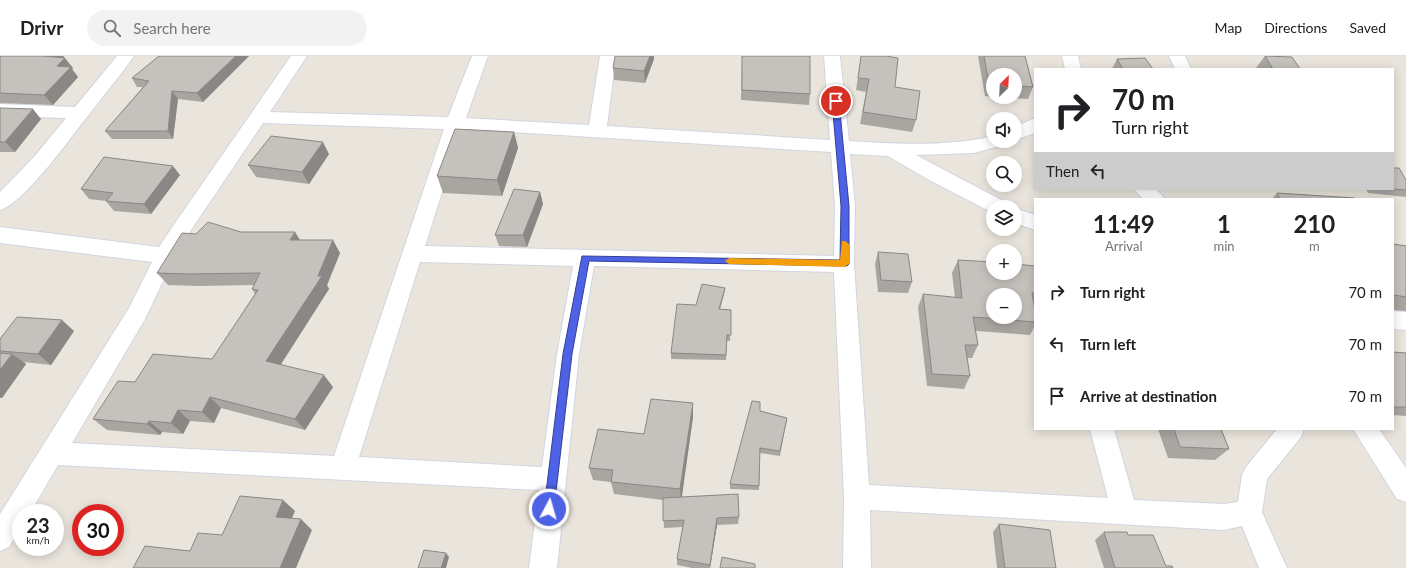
<!DOCTYPE html>
<meta charset="utf-8">
<style>
:root{--surface:#fff;--page:#f2f2f2;--text:#202124;--muted:#757577;--line:#e0e0e0}
body{margin:0;font-family:Lato,sans-serif;background:var(--page);color:var(--text);height:100vh;display:flex;flex-direction:column;font-size:15px;white-space:nowrap}
*{box-sizing:border-box;margin:0}
p{font-size:13px;color:var(--muted)}
.icon{flex:none;width:22px;height:22px;fill:none;stroke:currentColor;stroke-width:2;stroke-linecap:round;stroke-linejoin:round}
.map{position:relative;flex:1;overflow:hidden}
.panel{position:absolute;left:1034px;top:142px;width:360px;height:232px;display:flex;flex-direction:column;background:var(--surface);border-radius:0px;box-shadow:0 2px 10px #0003}
.panel>*{flex:none}
.top-card{position:absolute;left:1034px;top:12px;width:360px;height:122px;border-radius:0px;box-shadow:0 2px 10px #0003;background:#fff;color:var(--text);overflow:hidden}
.needle{width:26px;rotate:24deg}
.tools{position:absolute;left:986px;top:12px;display:grid;gap:8px}
.tools a{display:grid;place-items:center;width:36px;height:36px;border-radius:50%;background:var(--surface);box-shadow:0 2px 10px #0003;font-size:20px}
.speed{position:absolute;left:12px;top:448px;display:flex;gap:8px;font-size:20px;font-weight:700;text-align:center}
.speed>*{display:grid;place-content:center;width:52px;height:52px;border-radius:50%;background:var(--surface);box-shadow:0 2px 10px #0003;line-height:1}
.speed small{font-size:10px;font-weight:400}
.speed .limit{border:6px solid #d22;background:#fff;color:#111}
.pin{position:absolute;display:grid;place-items:center;width:34px;height:34px;color:#fff;margin:-17px;border:2px solid #fff;border-radius:50%;box-shadow:0 1px 4px #0007}
.me{position:absolute;width:44px;margin:-22px;rotate:6deg;stroke-linejoin:round;filter:drop-shadow(0 0 3px #0008)}
.turn{display:flex;align-items:center;gap:14px;height:84px;padding:0 12px;font-size:18px}
.turn .icon{width:52px;height:52px;stroke-width:2.5}
.turn b{display:block;font-size:28px;line-height:34px}
.then{display:flex;align-items:center;height:38px;padding:0 12px;background:#0003;gap:8px;font-size:15px}
.eta{display:flex;justify-content:space-evenly;align-items:center;height:68px;text-align:center}
.eta b{font-size:24px;font-weight:700;line-height:28px}
ul{padding:0;list-style:none}
li{display:flex;align-items:center;gap:12px;height:52px;padding:0 12px}
li div{flex:1}
li b{display:block;font-size:15px}
li em{font-style:normal}
header{display:flex;align-items:center;gap:24px;box-sizing:border-box;height:56px;padding:0 20px;background:var(--surface);border-bottom:1px solid var(--line)}
header strong{font-size:19px}
nav{display:flex;gap:22px;margin-inline-start:auto;font-size:14px}
.search{width:280px;height:36px;background:var(--page);display:flex;align-items:center;gap:10px;box-sizing:border-box;padding:0 14px;border-radius:22px;color:var(--muted);font-size:15px}
.map>svg:first-child{display:block}
.lines{fill:none;stroke-linecap:round;stroke-linejoin:round}
.minor-casing{stroke:#d2d4e0;stroke-width:2}
.minor{fill:#fff;fill-rule:evenodd}
.wall{fill:#a9a6a2}
.shaded-wall{fill:#8a8784}
.building{fill:#c5c1bc;stroke:#8a8784;fill-rule:evenodd}
.route{fill:#4e62e5;stroke:#334095}
.slow{fill:#f59e0b}
</style>
<header>
<strong>Drivr</strong>
<div class="search"><svg class="icon" aria-label="search" viewBox="0 0 24 24"><circle cx="10" cy="10" r="6"/><path d="M15 15l6 6"/></svg>Search here</div>
<nav><a>Map</a><a>Directions</a><a>Saved</a></nav>
</header>
<div class="map">
<svg width="1406" height="512" viewBox="0 0 1406 512">
<rect width="100%" height="100%" fill="#eae5dc"/>
<g class="lines">
<defs>
<path id="minor" d="M117,0H134C121,19 105,37 91,56C73,78 25,147 0,154V136L34,101L66,62L0,60V48L75,51Z
M291,0H307L270,56L448,61L472,0H488L466,62L589,69L600,0H616L607,70L830,84L824,0H840L849,85C893,88 950,91 993,80V85H1006L1003,89L974,97L916,99L1005,146L1008,151H993V157L931,125L888,100L850,98L855,150L854,208L869,429L1108,442L1090,373H1114L1134,444L1224,448L1238,446L1242,419L1246,411L1277,373H1304L1301,381L1267,423L1262,456L1287,512H1259L1242,470L1224,474L870,454L871,512H843L844,441L834,216L594,210L579,298L557,512H529L539,434L58,409L30,457H21V472L9,491L0,495V458L129,252L152,206L0,187V171L159,191L173,170ZM263,67L444,73L334,400L72,387L145,263L174,202L187,180ZM462,73L831,96L835,150L834,200L425,190ZM420,206L573,210L557,298L542,411L359,401Z
M1062,0H1078L1081,13H1065Z
M1169,0H1185L1191,13H1175Z
M1035,62V77L1015,84V71Z
M1134,133H1156L1165,143H1143Z
M1015,152L1035,159V174L1015,167Z
M1393,255L1406,256V274L1393,273Z
M1353,373H1379L1406,412V446L1397,443Z"/>
</defs>
<!-- minor casing -->
<use href="#minor" class="minor-casing"/>
<!-- minor -->
<use href="#minor" class="minor"/>
</g>
<!-- wall -->
<path class="wall" d="M0,0H63L64,1L62,2L73,12L72,13L78,21L53,49L0,47Z
M159,0H249L203,46L178,43L173,83H112L105,75L143,31H137L132,22Z
M742,0L810,38L809,49L741,44Z
M861,0L895,31L916,64L912,76L860,68L866,36L856,34Z
M978,0H1025L1033,31L1028,43L995,41H1015V19H993V41L985,40Z
M1265,0L1300,13H1257L1256,12Z
M654,3L645,27L614,24L613,12Z
M1117,3L1153,13H1112Z
M0,52L41,63L15,96H0Z
M514,76L518,92L502,140L443,137L437,120Z
M329,98L309,128L256,121L248,109Z
M180,119L151,158L114,155L106,145L89,143L81,133Z
M1406,124V141L1368,137L1366,133H1393Z
M540,136L543,148L527,191L499,190L495,179Z
M1277,137L1355,143H1272Z
M241,176H295L300,184L340,197L327,229L329,233L281,308L333,331L305,374L221,352L214,367L190,365L183,378L162,376L160,379L107,374L93,363L135,326L212,303L255,238L252,233L254,229L197,230L168,229L157,217L196,178Z
M1393,188L1406,190V255L1393,254Z
M878,196L912,226L908,237L878,236L875,208Z
M958,204L1035,210V251H1034L1035,254V270L1030,279L976,275L978,289L972,302H967L970,320L964,333L927,330L918,251L923,238L955,242L952,217Z
M725,232L724,238L720,253L731,254L730,285H727L726,304L671,303V297L696,249Z
M74,275L51,309L24,306L26,308L2,342H0V283Z
M1393,296L1406,297V360L1393,359Z
M760,355L787,362L780,400L760,397L759,430V434L730,433V428Z
M693,361L682,441L739,461L738,468L717,469L710,512H692L677,509V503L683,471L664,472L663,444L614,438L611,426L593,424L589,412L644,378Z
M1158,373H1221L1229,393L1215,404L1168,402Z
M999,468L1056,512H997L993,476Z
M1104,476L1128,479L1166,510L1173,512H1104L1095,484Z"/>
<!-- shaded-wall -->
<path class="shaded-wall" d="M45,0H63L64,1L52,10Z
M236,0H249L203,46L197,37Z
M650,0H654V3L645,27L644,15Z
M65,2L73,12L72,13L78,21L53,49L44,39L57,10Z
M172,35L178,43L173,83L168,75Z
M33,53L41,63L15,96L5,86Z
M514,76L518,92L502,140L497,124Z
M323,86L329,98L309,128L302,116Z
M173,110L180,119L151,158L144,148Z
M540,136L543,148L527,191L523,179Z
M295,176L302,188L290,184Z
M333,184L340,197L327,229L329,233L276,316L266,305Z
M725,232L724,238L718,259L719,253Z
M62,264L74,275L51,309L38,298Z
M12,298L26,308L2,342L0,341V314Z
M324,319L333,331L305,374L295,363Z
M210,341L221,352L214,367L202,356Z
M693,347V361L681,445L680,433Z
M178,354L190,365L183,378L171,367Z
M149,365L162,376L160,379L147,368Z
M283,444L295,455L288,472L276,461Z
M717,462V469L710,512V509Z
M301,463L312,474L296,512H280Z
M446,497L449,501L446,512H441Z"/>
<!-- building -->
<path class="building" d="M0,0H45H44L65,2L57,10L71,11L44,39L0,37Z
M159,0H236L197,37L172,35L168,75H105L149,25L132,22Z
M615,0H650L644,15L613,12Z
M742,0H810V38L742,34Z
M861,0H886L898,2L895,31L920,35L916,64L863,56L869,23L858,22Z
M984,0H1025L1033,31L1015,30V19H993V28H989Z
M1265,0L1292,1L1300,13H1273Z
M1145,2L1153,13H1123L1117,3Z
M0,52L33,53L5,86H0Z
M455,73L514,76L497,124L437,120Z
M271,80L323,86L302,116L248,109Z
M104,101L173,110L144,148L106,145L113,137L81,133Z
M1393,112H1399L1406,124V134L1393,133Z
M514,133L540,136L523,179H495Z
M1277,137L1355,142V143H1280Z
M208,166L241,176H295L290,184H333L318,220H322L266,305L324,319L295,363L210,341L202,356L178,354L171,367L149,365L147,368L93,363L118,325L135,326L153,298L212,303L258,234L252,233L260,217L187,218L157,217L182,177L196,178Z
M1393,188L1406,190V241L1394,239L1393,238Z
M878,196L908,198L912,226L881,224Z
M958,204L993,206V217H1015V208L1035,210V237H1032L1035,254V266L973,261L978,289H965L970,320L932,318L923,238L962,242ZM993,239H1015V261H993Z
M702,228L725,232L719,253L731,254V279H727L726,299L671,297L677,248L696,249Z
M17,261L62,264L38,298L0,295V283Z
M1393,296L1406,297V351H1393Z
M0,297L12,298L0,314Z
M651,343L693,347L680,433L611,426L613,414L589,412L598,373L644,378Z
M752,345L760,346V355L787,362L780,395L760,392L759,430L730,428Z
M1174,373H1221L1229,393L1180,391Z
M738,438L739,461L717,462L710,509L677,503L684,464L663,465V442Z
M240,440L283,444L276,461L301,463L280,512H133L145,490L190,495L198,477L222,479Z
M999,468L1050,474L1056,512H1005Z
M1104,476H1127L1128,479H1153L1166,510H1172L1173,512H1115Z
M424,494L446,497L441,512H418Z
M722,501L755,508V512H720Z"/>
<!-- route -->
<path class="route" d="M836,42L839,45L849,150V208L847,210L589,205L572,298L554,453L553,456L549,458L545,456L544,453L563,298L582,200L840,204L841,150L832,45Z"/>
<!-- slow -->
<path class="slow" d="M842,185H845L849,188V208L844,211L729,208L725,205L729,202L840,204Z"/>
</svg>
<div class="tools">
<a><svg class="needle" viewBox="-14 -14 28 28"><path d="M0-13l5 13h-10z" fill="#e53935"/><path d="M0 13l5-13h-10z" fill="#757577"/></svg></a>
<a><svg class="icon" aria-label="sound" viewBox="0 0 24 24"><path d="M4 9h4l5-4v14l-5-4H4zM17 9q2 3 0 6"/></svg></a>
<a><svg class="icon" aria-label="search" viewBox="0 0 24 24"><circle cx="10" cy="10" r="6"/><path d="M15 15l6 6"/></svg></a>
<a><svg class="icon" aria-label="layers" viewBox="0 0 24 24"><path d="M12 4l9 5-9 5-9-5zM3 14l9 5 9-5"/></svg></a>
<a>+</a>
<a>−</a>
</div>
<div class="speed"><div>23<small>km/h</small></div><div class="limit">30</div></div>
<div class="pin" style="left:836px;top:45px;background:#d93025"><svg class="icon" aria-label="arrive" viewBox="0 0 24 24"><path d="M6 21V4h12l-3 4 3 4H6"/></svg></div>
<svg class="me" style="left:549px;top:453px" viewBox="-20 -20 40 40"><circle r="17" fill="#4e62e5" stroke="#fff" stroke-width="3"/><path d="M0-11L8 9 0 5-8 9z" fill="#fff"/></svg>
<div class="top-card">
<div class="turn"><svg class="icon" aria-label="right" viewBox="0 0 24 24"><path d="M7 20v-9h11M14 6l5 5-5 5"/></svg><div><b>70 m</b>Turn right</div></div>
<div class="then">Then<svg class="icon" aria-label="left" viewBox="0 0 24 24"><path d="M17 20v-9H6M10 6l-5 5 5 5"/></svg></div>
</div>
<section class="panel">
<div class="eta">
<div><b>11:49</b><p>Arrival</p></div>
<div><b>1</b><p>min</p></div>
<div><b>210</b><p>m</p></div>
</div>
<ul>
<li><svg class="icon" aria-label="right" viewBox="0 0 24 24"><path d="M7 20v-9h11M14 6l5 5-5 5"/></svg><div><b>Turn right</b></div><em>70 m</em></li>
<li><svg class="icon" aria-label="left" viewBox="0 0 24 24"><path d="M17 20v-9H6M10 6l-5 5 5 5"/></svg><div><b>Turn left</b></div><em>70 m</em></li>
<li><svg class="icon" aria-label="arrive" viewBox="0 0 24 24"><path d="M6 21V4h12l-3 4 3 4H6"/></svg><div><b>Arrive at destination</b></div><em>70 m</em></li>
</ul>
</section>
</div>
